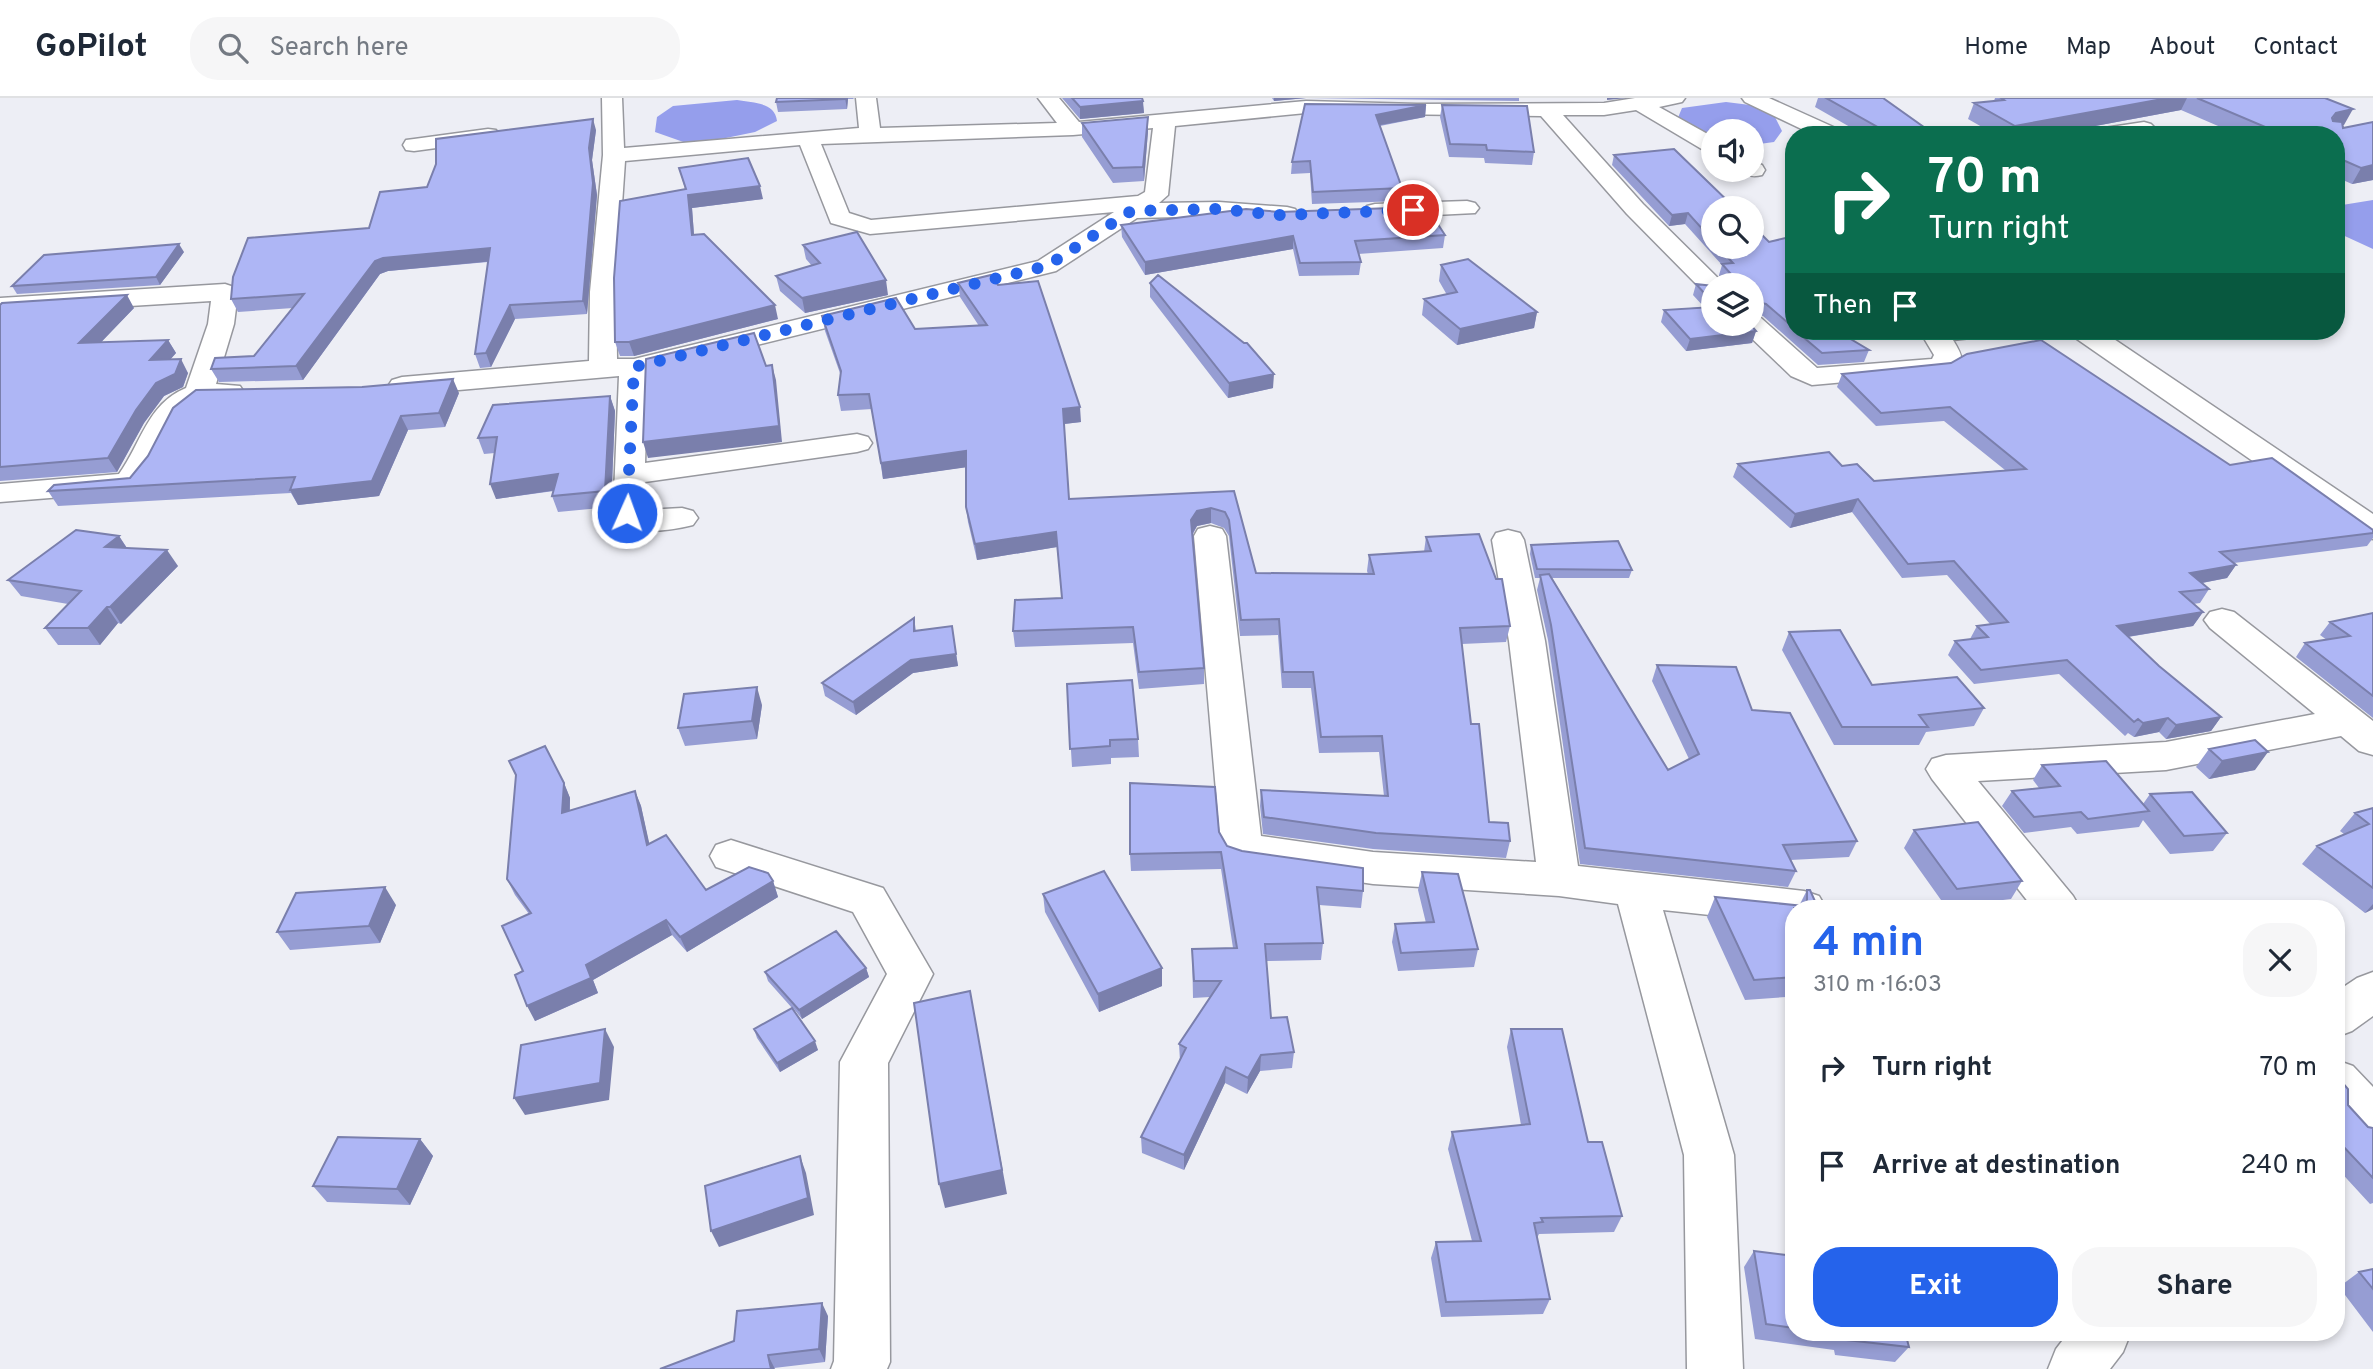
<!DOCTYPE html>
<meta charset="utf-8">
<style>
:root{--surface:#fff;--page:#f6f6f7;--text:#1f2937;--muted:#747a83;--line:#e0e1e3;--accent:#2563eb}
body{margin:0;font-family:Overpass,sans-serif;background:var(--page);color:var(--text);height:100vh;display:flex;flex-direction:column;font-size:26px;white-space:nowrap}
*{box-sizing:border-box;margin:0}
p{font-size:23px;color:var(--muted)}
.icon{flex:none;width:38px;height:38px;fill:none;stroke:currentColor;stroke-width:2;stroke-linecap:round;stroke-linejoin:round}
.map{position:relative;flex:1;overflow:hidden}
.panel{position:absolute;left:1785px;top:802px;width:560px;height:441px;display:flex;flex-direction:column;background:var(--surface);border-radius:28px;box-shadow:0 4px 10px #0003}
.panel>*{flex:none}
.top-card{position:absolute;left:1785px;top:28px;width:560px;height:214px;border-radius:28px;box-shadow:0 4px 10px #0003;background:#0b6e4f;color:#fff;overflow:hidden}
.tools{position:absolute;left:1701px;top:21px;display:grid;gap:14px}
.tools a{display:grid;place-items:center;width:63px;height:63px;border-radius:50%;background:var(--surface);box-shadow:0 4px 10px #0003;font-size:35px}
.pin{position:absolute;display:grid;place-items:center;width:60px;height:60px;color:#fff;margin:-30px;border:4px solid #fff;border-radius:50%;box-shadow:0 2px 7px #0007}
.me{position:absolute;width:77px;margin:-38px;rotate:2deg;stroke-linejoin:round;filter:drop-shadow(0 0 5px #0008)}
.turn{display:flex;align-items:center;gap:24px;height:147px;padding:0 28px;font-size:32px}
.turn .icon{width:91px;height:91px;stroke-width:2.5}
.turn b{display:block;font-size:49px;line-height:60px}
.then{display:flex;align-items:center;height:66px;padding:0 28px;background:#0003;gap:14px;font-size:26px}
.round{display:grid;place-items:center;flex:none;width:74px;height:74px;border-radius:28px;background:var(--page)}
.summary{display:flex;align-items:center;justify-content:space-between;height:119px;padding:0 28px}
h1{font-size:42px;font-weight:700;line-height:52px;color:var(--accent)}
.cta{display:flex;gap:14px;margin-top:auto;padding:14px 28px}
.cta a{flex:1;height:80px;border-radius:28px;background:var(--accent);color:#fff;font-size:28px;font-weight:700;line-height:80px;text-align:center}
.cta a+a{background:var(--page);color:var(--text)}
ul{padding:0;list-style:none}
li{display:flex;align-items:center;gap:21px;height:98px;padding:0 28px}
li div{flex:1}
li b{display:block;font-size:26px}
li em{font-style:normal}
header{display:flex;align-items:center;gap:42px;box-sizing:border-box;height:98px;padding:0 35px;background:var(--surface);border-bottom:2px solid var(--line)}
header strong{font-size:33px}
nav{display:flex;gap:38px;margin-inline-start:auto;font-size:24px}
.search{width:490px;height:63px;background:var(--page);display:flex;align-items:center;gap:18px;box-sizing:border-box;padding:0 24px;border-radius:28px;color:var(--muted);font-size:26px}
.map>svg:first-child{display:block}
.water{fill:#959eec}
.lines{fill:none;stroke-linecap:round;stroke-linejoin:round}
.minor-casing{stroke:#97989e;stroke-width:3}
.minor{fill:#fff;fill-rule:evenodd}
.wall{fill:#969dd3}
.shaded-wall{fill:#7a7fac}
.building{fill:#aeb6f5;stroke:#7a7fac;stroke-width:2}
.route{stroke:#2563eb;stroke-width:12;stroke-dasharray:0 21.6}
</style>
<header>
<strong>GoPilot</strong>
<div class="search"><svg class="icon" aria-label="search" viewBox="0 0 24 24"><circle cx="10" cy="10" r="6"/><path d="M15 15l6 6"/></svg>Search here</div>
<nav><a>Home</a><a>Map</a><a>About</a><a>Contact</a></nav>
</header>
<div class="map">
<svg width="2373" height="1271" viewBox="0 0 2373 1271">
<rect width="100%" height="100%" fill="#edeef5"/>
<!-- water -->
<path class="water" d="M737,2C753,5 775,4 777,23L755,34L692,47L655,34L657,19L673,8Z
M1726,4L1750,7L1774,17L1782,33L1774,44L1752,47V33H1713V38L1677,22L1682,10Z
M2373,102V151L2336,134V108Z"/>
<g class="lines">
<defs>
<path id="minor" d="M602,0H622L624,50L859,30L856,0H876L880,30L1057,25L1038,0H1059L1079,24L1306,3L1417,6L1604,5L1635,0H1685L1682,4L1659,9L1713,39V54L1705,53L1636,12L1604,17H1563L1643,106L1725,187H1713V197L1704,194L1627,116L1541,18L1306,15L1175,28L1168,97L1159,105L1219,104L1287,109L1295,111L1299,116L1295,121L1287,123L1219,118L1137,120L1056,173L648,274L645,365L857,336L868,339L872,345L868,351L857,354L645,384V412L682,410L693,413L698,420L693,427C673,432 627,440 613,420L619,278L402,297L392,294L388,288L392,282L402,279L589,263L590,194L603,57ZM1153,30L1145,94L1138,98L871,122L849,115L821,46L1073,37ZM800,47L831,125L870,136L1114,114L1038,163L634,261H617L616,194L625,63Z
M1742,0H1769L1840,32L1842,37H1814L1745,4Z
M2144,24L2151,26L2155,30L2151,34L2089,37L2091,32Z
M488,31L496,32L499,37L496,42L414,53L406,52L403,47L406,42L414,41Z
M1752,64L1762,67L1765,72L1762,77C1754,79 1747,79 1741,72H1752Z
M1467,103L1475,105L1479,110L1475,115L1375,120L1367,118L1363,113L1367,108L1375,106Z
M225,186L234,189L238,194L234,226L216,286L240,288L244,294L240,300C228,303 214,300 202,304C165,317 163,369 137,393L0,404V386L119,376C141,346 147,306 186,290L208,226L211,203L0,216V200Z
M1752,218L1761,220L1817,270L1932,261L1934,257L1925,242L1932,233H1983L1980,239L1953,242C1964,260 1967,267 1945,275L1812,287L1791,278L1743,232L1739,226H1752Z
M2071,233H2102L2373,416V441L2361,438L2074,239Z
M1210,428L1222,431L1226,438L1261,738L1373,754L1536,764L1509,543L1492,442L1496,435L1508,432L1520,435L1524,442L1545,543L1578,768L1804,793L1819,798L1826,810H1794V826L1663,812L1734,1057L1743,1271H1687L1684,1057L1618,806L1559,798L1373,786L1242,767L1227,762L1221,751L1194,438L1198,431Z
M2222,511L2234,514L2373,623V657L2359,653L2341,638L2166,672L1978,683L2073,798L2080,810H2033L1932,681L1926,671L1932,661L1946,657L2166,644L2315,616L2210,530L2204,522L2210,514Z
M731,742L883,790L933,876L888,965L890,1264L887,1271H831L834,1263L840,964L887,876L853,814L716,769L710,758L716,747Z
M2373,874V918L2352,933L2336,939V894L2357,880Z
M2336,962L2353,968L2373,989V1046L2355,1040L2336,1018Z
M2069,1234H2131L2123,1254L2110,1271H2048L2056,1251Z"/>
</defs>
<!-- minor casing -->
<use href="#minor" class="minor-casing"/>
<!-- minor -->
<use href="#minor" class="minor"/>
</g>
<!-- wall -->
<path class="wall" d="M777,0H854L853,1H848L847,11L778,14L776,4Z
M1062,0H1142L1144,15L1080,21Z
M1272,0H1519V3L1306,0L1274,3Z
M1818,0H1883L1935,37H1864L1815,9Z
M1995,0H2325L2344,27H2343V30L2373,82L2352,86L2336,79V37H2239L2181,12L2047,37H1996L1968,21L1974,5L1994,3Z
M1426,7L1425,19L1380,28L1402,90L1401,103L1312,106L1310,75L1291,76L1292,64Z
M1442,7L1534,54L1532,67L1485,65L1484,60L1449,59L1440,19Z
M1082,25L1148,33L1144,83L1113,85L1082,39Z
M596,32L592,62L597,97L587,216L515,221L491,269L480,270L475,256L488,164L388,173L380,176L303,282L219,284L211,271L254,258L293,210L238,214L231,201L369,130L427,89Z
M1614,57L1713,110V149H1752L1794,138V233H1837L1869,252L1864,264L1818,267L1763,218L1753,215L1719,184L1720,179L1719,177L1722,167L1685,126L1669,128L1612,67Z
M679,70L763,101L692,110L694,137L778,221L634,258H620L615,244L685,91Z
M1121,127L1445,137L1443,150L1358,156L1361,164L1359,177L1299,178L1293,151L1145,177L1122,139Z
M803,147L888,197L805,215L780,193L776,178L812,168L806,161Z
M184,154L160,187L17,196L12,188Z
M1441,167L1537,214L1534,230L1457,247L1422,217L1424,201L1447,197L1439,183Z
M958,185L1081,324L1064,326L1069,401L1234,393L1256,475L1368,476L1367,473L1369,457L1424,454L1426,439L1510,528L1506,544L1462,546L1471,626L1489,724L1510,743L1506,760L1373,751L1263,736L1260,708L1261,692L1384,698L1379,654L1319,655L1311,590H1282L1278,537L1240,538L1229,438L1224,430L1211,425L1197,428L1193,436L1204,570V586L1139,591L1133,545L1015,549L1013,533L1062,500L1057,449L977,462L968,424L966,409V369L883,381L872,311L841,313L838,297L841,278L825,233L822,218L915,231L979,228L960,199Z
M1150,185L1273,290L1228,300L1150,199Z
M1696,186L1713,188V226L1756,233L1752,245L1686,253L1661,224L1664,212L1704,209L1693,197Z
M0,207L134,210L101,244L168,242L176,255L170,261L188,275L183,289L164,298L144,325L117,374L0,383Z
M1842,276L2230,367L2373,432V440L2367,448L2234,465L2236,467L2227,480L2202,485L2209,491L2200,505L2193,506L2203,514L2193,528L2128,539L2159,568L2221,619L2211,633L2166,641L2159,634L2134,639L2128,635L2125,638L2059,576L1974,586L1948,557L1955,543L1970,541L1977,528L1990,526L1947,477L1902,480L1852,414L1790,430L1733,379L1738,366L1842,368L1874,383L2005,372L1944,323L1876,328L1837,289Z
M459,295L445,329L408,332L379,398L298,407L291,395L58,408L48,393L130,380Z
M610,298L615,313L611,409L558,414L552,398L554,393L496,401L495,355L484,356L478,340Z
M119,438L127,450L178,468L121,526L118,525L100,547H58L45,530L68,506L21,498L8,482Z
M1531,447L1632,472L1629,480H1552L1668,672L1689,661L1652,583L1657,567L1752,612L1857,743L1849,759L1790,762L1796,773L1788,789L1580,766L1548,542L1537,492L1540,480H1535L1530,456Z
M2373,515V620L2296,559L2305,545L2327,542L2320,537L2330,524Z
M914,520L916,533L952,528L958,568L913,575L856,617L825,598L822,585Z
M1789,534L1872,587L1984,610L1974,628L1926,634L1919,647H1834L1782,552Z
M1067,586L1138,641L1139,659L1111,660V666L1072,669Z
M762,607L757,641L685,648L678,630Z
M2209,651L2255,672L2209,681L2196,669Z
M2042,667L2143,706L2150,696L2227,735L2213,753L2170,756L2143,722L2139,729L2077,736L2071,729L2024,735L2002,708L2012,693L2039,690L2033,682Z
M564,685L570,700V713L635,693L641,708L649,746L706,792L773,783L778,799L687,854L672,837L593,882L598,895L535,923L523,873L529,816L515,797L507,781Z
M2373,710V811L2365,815L2302,766L2317,748L2344,736L2340,733L2355,715Z
M1914,732L2022,783L2011,801L1946,809L1904,750Z
M1219,734L1227,748L1363,793L1361,810L1319,807L1323,845L1321,862L1266,863L1271,920L1294,954L1292,970L1260,973L1247,996L1225,985L1184,1072L1142,1055L1141,1039L1180,963L1179,946L1210,899L1193,900L1192,851L1233,850L1221,771L1131,773L1130,756Z
M1422,774L1478,851L1474,869L1398,873L1392,844L1395,826L1426,825L1418,792Z
M1807,792L1818,810H1794V911L1786,899L1745,902L1707,819L1715,799L1799,808Z
M1043,796L1162,888L1099,914L1045,814Z
M396,807L380,845L290,852L277,834Z
M866,870L869,879L802,921L793,910L818,952L780,974L757,940L754,931L792,910L768,883L765,874Z
M1511,931L1588,1044L1622,1118L1614,1134L1539,1136L1537,1140L1550,1201L1543,1216L1441,1219L1431,1160L1436,1144L1472,1143L1448,1051L1452,1034L1521,1027L1507,949Z
M2336,977L2348,1007L2368,1029L2373,1030V1105L2370,1106L2336,1069Z
M420,1041L433,1058L410,1107L327,1104L313,1088Z
M1754,1153L1794,1158V1234H1905L1909,1249L1895,1264L1835,1257L1834,1252L1755,1241L1744,1169Z
M2373,1171V1234L2339,1189L2359,1174Z
M828,1218L825,1264L774,1270L660,1271Z"/>
<!-- shaded-wall -->
<path class="shaded-wall" d="M845,0H848V1L847,11Z
M1274,0H1306L1274,3Z
M1607,0H1627L1607,2Z
M2168,0H2187L2181,12L2047,37H2012L2015,28Z
M1143,3L1144,15L1080,21V9Z
M1426,7L1425,19L1375,28L1376,17Z
M2353,11L2344,27L2327,30L2324,36L2336,15Z
M1148,19V33L1144,83L1143,69Z
M593,21L596,32L592,62L597,97L587,216L583,203L589,50Z
M2373,67V82L2352,86L2361,70Z
M760,88L763,101L692,110L695,150L692,137L688,97Z
M1688,115L1685,126L1669,128L1672,117Z
M1293,138V151L1145,177V164Z
M179,146L184,154L160,187L156,179Z
M490,150L494,163L388,173L380,176L303,282L296,268L375,163L383,160Z
M886,182L888,197L805,215L802,200Z
M127,197L134,210L87,259L79,245Z
M510,207L515,221L491,269L486,255Z
M775,207L778,221L634,258L629,244Z
M1537,214L1534,230L1457,247L1460,231Z
M1756,233L1752,245L1686,253L1690,241Z
M168,242L176,255L158,276L150,262Z
M181,261L188,275L183,289L164,298L144,325L117,374L108,360L136,312L156,285Z
M772,267L776,282L782,344L648,360L643,344Z
M1274,276L1273,290L1228,300L1229,285Z
M453,281L459,295L445,329L439,315Z
M610,298L615,313L611,409L605,393Z
M1080,309L1081,324L1064,326L1063,311Z
M401,318L408,332L379,398L298,407L290,392Z
M966,353L968,369L883,381L881,365Z
M558,376L564,391L496,401L490,386Z
M1858,401L1852,414L1790,430L1795,416Z
M1211,410V425L1197,428L1191,438V422L1197,413Z
M1056,434L1057,449L977,462L975,446Z
M119,438L130,455L105,449Z
M167,452L178,468L121,526L110,509Z
M2236,467L2227,480L2181,489L2190,475Z
M107,509L118,525L100,547L88,530Z
M2203,514L2193,528L2108,542L2117,528Z
M956,556L958,568L913,575L856,617L853,604L911,562Z
M757,589L762,607L757,641L752,623Z
M2221,619L2211,633L2166,641L2176,627Z
M2168,620L2159,634L2134,639L2143,625Z
M2268,654L2255,672L2209,681L2222,663Z
M564,685L570,700L569,730L562,715Z
M635,693L641,708L653,762L647,747Z
M773,783L778,799L687,854L680,839Z
M385,789L396,807L380,845L369,828Z
M2373,806V811L2365,815Z
M666,822L672,837L593,882L598,895L535,923L527,908L586,867Z
M866,870L869,879L802,921L799,912Z
M1162,870V888L1099,914L1098,896Z
M970,893L1007,1096L945,1110L939,1086Z
M605,931L614,949L609,1002L525,1017L514,1000Z
M815,943L818,952L780,974L777,965Z
M1261,957L1260,973L1247,996L1248,980Z
M1226,969L1225,985L1184,1072V1057Z
M420,1041L433,1058L410,1107L397,1091Z
M800,1058L806,1075L814,1117L719,1149L711,1133Z
M822,1205L828,1218L825,1264L819,1251Z
M768,1257L775,1271H771Z"/>
<!-- building -->
<path class="building" d="M777,0H845V1L776,4Z
M1072,0H1142L1143,3L1080,9Z
M1826,0H1883L1935,37H1892Z
M2001,0H2168L2015,28L1974,5L2004,2Z
M2197,0H2325L2353,11L2336,15L2332,20L2333,23L2342,24L2343,30L2373,24V67L2361,70L2336,59V37H2284Z
M1305,6L1426,7L1376,17L1402,90L1313,94L1310,63L1292,64Z
M1442,7L1527,8L1534,54L1487,52L1486,47L1450,46Z
M1148,19L1143,69L1113,70L1082,25Z
M593,21L589,50L593,85L583,203L510,207L486,255L475,256L490,150L383,160L375,163L296,268L211,271L215,260L254,258L304,196L231,201L233,179L248,140L369,130L380,94L427,89L436,66V41Z
M1674,51L1735,110H1713V143L1688,115L1672,117L1614,57Z
M748,60L760,88L688,97L692,137L704,136L775,207L629,244H615L614,180L620,103L686,91L679,70Z
M1420,109L1422,112L1428,111L1445,137L1355,143L1361,164L1300,165L1293,138L1145,164L1121,127L1246,111L1279,114Z
M1752,127L1769,144L1794,138V230L1766,206L1756,204L1753,212H1752V187H1716L1719,184H1727L1721,178L1731,176L1722,166L1733,165L1718,149H1752Z
M857,134L886,182L802,200L776,178L820,165L803,147Z
M179,146L156,179L12,188L44,157Z
M1468,161L1537,214L1460,231L1424,201L1457,194L1441,167Z
M991,177L998,187L1038,183L1080,309L1063,311L1069,401L1234,393L1256,475L1374,476L1369,457L1431,453L1426,439L1479,436L1496,481H1502L1510,528L1460,530L1471,626H1479L1489,724L1508,725L1510,743L1376,735L1264,719L1261,692L1388,698L1382,638L1321,639L1313,574H1283L1279,521L1241,522L1229,422L1225,414L1211,410L1197,413L1191,422L1204,570L1139,574L1133,529L1013,533L1015,502L1062,500L1056,434L975,446L966,409V353L881,365L869,296L838,297L841,273L822,218L896,200L915,231L987,227L958,185Z
M1158,177L1244,245H1247L1274,276L1229,285L1150,185Z
M1696,186L1713,188V205Z
M127,197L79,245L168,242L150,262L181,261L175,276L156,285L136,312L108,360L0,369V207L2,205Z
M1713,209V226H1750L1756,233L1690,241L1664,212Z
M1796,233H1837L1869,252L1822,255Z
M754,235L766,268L772,267L779,328L643,344L646,261Z
M2041,242L2230,367L2272,360L2373,432V435L2220,454L2236,467L2190,475L2209,491L2180,494L2203,514L2117,528L2159,568L2221,619L2176,627L2168,620L2143,625L2138,621L2134,624L2067,562L1981,572L1955,543L1988,539L1977,528L2008,524L1954,463L1908,466L1858,401L1795,416L1738,366L1829,354L1842,368L1857,366L1874,383L2026,371L1950,309L1881,315L1842,276L1951,265L1967,256Z
M453,281L439,315L401,318L372,383L290,392L295,379L48,393L54,387L130,380L148,358L173,310L196,292L362,289Z
M610,298L605,393L552,398L558,376L490,386L497,339L478,340L493,307Z
M76,432L119,438L105,449L167,452L110,509H107L88,530H45L81,493L8,482Z
M1618,443L1632,472L1537,471L1531,447Z
M1549,476L1668,672L1699,656L1657,567L1736,569L1752,612L1790,615L1857,743L1783,747L1796,773L1585,750L1551,527L1540,477Z
M2373,515V598L2305,545L2350,538L2330,524Z
M914,520V533L952,528L956,556L911,562L853,604L822,585Z
M1840,532L1872,587L1957,579L1984,610L1919,617L1928,629H1842L1789,534Z
M1132,582L1138,641L1110,642V648L1070,651L1067,586Z
M757,589L752,623L678,630L684,596Z
M2255,642L2268,654L2222,663L2209,651Z
M545,648L564,685L562,715L635,693L647,747L666,737L706,792L749,769L768,775L773,783L680,839L666,822L586,867L591,880L527,908L515,877L523,873L502,828L531,815L507,781L516,677L509,663Z
M2106,663L2149,713L2088,721L2081,714L2034,719L2012,693L2060,688L2042,667Z
M1130,685L1215,689L1219,734L1227,748L1242,753L1363,770V793L1317,789L1323,845L1265,846L1271,920L1287,919L1294,954L1261,957L1248,980L1226,969L1184,1057L1141,1039L1186,950L1179,946L1221,883H1194L1192,851L1237,850L1221,754L1130,756Z
M2192,694L2227,735L2184,738L2150,696Z
M2373,710V790L2317,748L2369,726L2355,715Z
M1978,724L2022,783L1957,791L1914,732Z
M1104,773L1162,870L1098,896L1043,796Z
M1422,774L1458,776L1478,851L1401,855L1395,826L1434,824Z
M385,789L369,828L277,834L296,795Z
M1807,792H1810L1818,810H1794V879L1754,882L1715,799L1804,808L1807,805Z
M1860,808L1861,810H1841Z
M836,833L866,870L799,912L765,874Z
M970,893L1002,1072L939,1086L914,905Z
M792,910L815,943L777,965L754,931Z
M605,931L600,985L514,1000L521,947Z
M1511,931H1562L1588,1044H1602L1622,1118L1541,1120L1543,1124L1534,1125L1550,1201L1446,1204L1436,1144L1481,1143L1452,1034L1530,1026Z
M2336,977L2348,991V1007L2368,1029L2373,1030V1080L2342,1047L2336,1048Z
M338,1039L420,1041L397,1091L313,1088Z
M800,1058L808,1100L711,1133L705,1088Z
M1754,1153L1794,1158V1230L1766,1226Z
M2373,1171V1191L2359,1174Z
M822,1205L819,1251L768,1257L771,1271H660L734,1243L737,1213Z
M1821,1234H1905L1909,1249L1847,1242L1846,1237Z"/>
<g class="lines">
<!-- route -->
<path class="route" d="M627,415L634,269L1047,168L1131,113L1219,111L1278,117L1413,112"/>
</g>
</svg>
<div class="tools">
<a><svg class="icon" aria-label="sound" viewBox="0 0 24 24"><path d="M4 9h4l5-4v14l-5-4H4zM17 9q2 3 0 6"/></svg></a>
<a><svg class="icon" aria-label="search" viewBox="0 0 24 24"><circle cx="10" cy="10" r="6"/><path d="M15 15l6 6"/></svg></a>
<a><svg class="icon" aria-label="layers" viewBox="0 0 24 24"><path d="M12 4l9 5-9 5-9-5zM3 14l9 5 9-5"/></svg></a>
</div>
<div class="pin" style="left:1413px;top:112px;background:#d93025"><svg class="icon" aria-label="arrive" viewBox="0 0 24 24"><path d="M6 21V4h12l-3 4 3 4H6"/></svg></div>
<svg class="me" style="left:627px;top:415px" viewBox="-20 -20 40 40"><circle r="17" fill="#2563eb" stroke="#fff" stroke-width="3"/><path d="M0-11L8 9 0 5-8 9z" fill="#fff"/></svg>
<div class="top-card">
<div class="turn"><svg class="icon" aria-label="right" viewBox="0 0 24 24"><path d="M7 20v-9h11M14 6l5 5-5 5"/></svg><div><b>70 m</b>Turn right</div></div>
<div class="then">Then<svg class="icon" aria-label="arrive" viewBox="0 0 24 24"><path d="M6 21V4h12l-3 4 3 4H6"/></svg></div>
</div>
<section class="panel">
<div class="summary"><div><h1>4 min</h1><p>310 m · 16:03</p></div><a class="round"><svg class="icon" aria-label="close" viewBox="0 0 24 24"><path d="M6 6l12 12M18 6L6 18"/></svg></a></div>
<ul>
<li><svg class="icon" aria-label="right" viewBox="0 0 24 24"><path d="M7 20v-9h11M14 6l5 5-5 5"/></svg><div><b>Turn right</b></div><em>70 m</em></li>
<li><svg class="icon" aria-label="arrive" viewBox="0 0 24 24"><path d="M6 21V4h12l-3 4 3 4H6"/></svg><div><b>Arrive at destination</b></div><em>240 m</em></li>
</ul>
<div class="cta"><a>Exit</a><a>Share</a></div>
</section>
</div>
